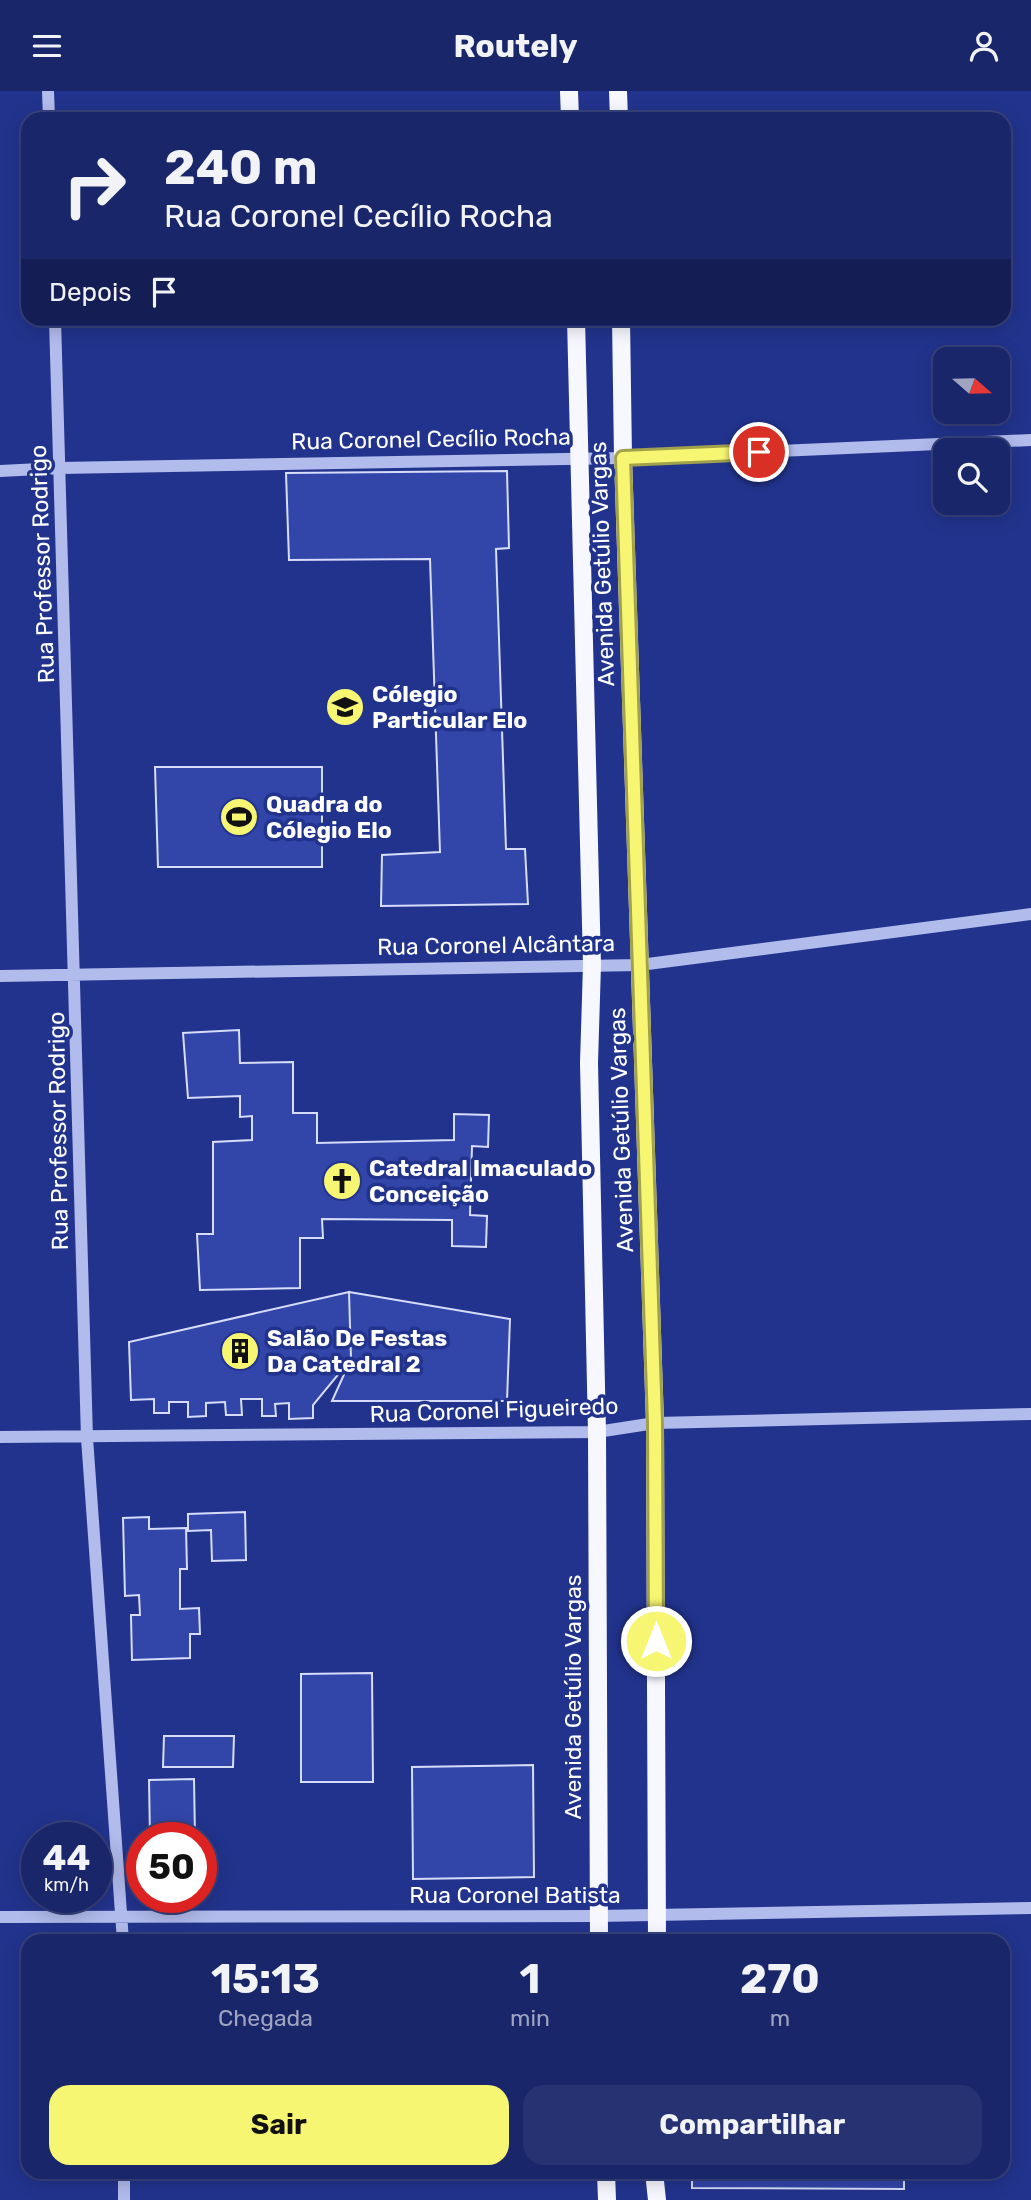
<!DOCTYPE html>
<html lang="pt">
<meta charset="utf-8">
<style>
:root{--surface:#1a266a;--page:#273272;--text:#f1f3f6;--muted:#9fa5c1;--line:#38437e;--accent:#f7f673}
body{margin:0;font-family:Rubik,sans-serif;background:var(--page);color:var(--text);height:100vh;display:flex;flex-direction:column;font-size:26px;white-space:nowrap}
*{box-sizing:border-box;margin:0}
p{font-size:23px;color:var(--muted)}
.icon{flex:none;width:38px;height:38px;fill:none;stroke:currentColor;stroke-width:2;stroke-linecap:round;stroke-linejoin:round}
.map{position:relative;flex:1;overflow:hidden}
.side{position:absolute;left:21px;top:1843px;width:989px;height:245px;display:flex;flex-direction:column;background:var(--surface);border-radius:21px;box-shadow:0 4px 18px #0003,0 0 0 2px var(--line)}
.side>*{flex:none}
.banner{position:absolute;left:21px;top:21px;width:990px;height:214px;border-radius:21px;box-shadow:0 4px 18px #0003,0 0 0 2px var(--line);background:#1a266a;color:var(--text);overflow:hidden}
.needle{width:46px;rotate:110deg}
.tools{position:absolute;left:933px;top:256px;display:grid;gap:14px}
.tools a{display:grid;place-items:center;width:77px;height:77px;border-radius:14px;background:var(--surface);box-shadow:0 4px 18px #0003,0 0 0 2px var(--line);font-size:35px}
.speed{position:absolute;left:21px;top:1731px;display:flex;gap:14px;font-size:35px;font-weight:700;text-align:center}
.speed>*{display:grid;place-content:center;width:91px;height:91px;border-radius:50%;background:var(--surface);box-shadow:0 4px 18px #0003,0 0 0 2px var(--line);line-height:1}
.speed small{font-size:18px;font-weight:400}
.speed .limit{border:10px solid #d22;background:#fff;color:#111}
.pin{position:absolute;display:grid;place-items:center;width:60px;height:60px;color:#fff;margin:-30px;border:4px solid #fff;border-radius:50%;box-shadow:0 2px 7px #0007}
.me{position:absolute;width:77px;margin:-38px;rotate:0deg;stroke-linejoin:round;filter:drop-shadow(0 0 5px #0008)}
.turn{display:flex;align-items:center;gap:24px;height:147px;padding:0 28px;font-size:32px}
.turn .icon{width:91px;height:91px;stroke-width:2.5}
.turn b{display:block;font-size:49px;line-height:60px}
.then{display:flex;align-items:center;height:66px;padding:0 28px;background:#0003;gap:14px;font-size:26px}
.eta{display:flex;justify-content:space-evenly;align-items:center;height:119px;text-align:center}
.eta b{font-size:42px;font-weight:700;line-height:49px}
.action{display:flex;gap:14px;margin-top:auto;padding:14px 28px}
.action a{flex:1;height:80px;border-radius:21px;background:var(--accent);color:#111;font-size:28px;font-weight:700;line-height:80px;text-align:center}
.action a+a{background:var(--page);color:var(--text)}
header{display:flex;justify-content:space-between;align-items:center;height:91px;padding:0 28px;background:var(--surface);font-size:32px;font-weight:700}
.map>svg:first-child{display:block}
.building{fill:#3246aa;stroke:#d6dcf9;stroke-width:2}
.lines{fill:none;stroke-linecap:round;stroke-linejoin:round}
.minor{stroke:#b1bbec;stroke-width:12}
.major{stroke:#f6f7ff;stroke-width:18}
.route-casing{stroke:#a1a04b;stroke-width:18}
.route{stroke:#f7f673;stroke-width:12}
.labels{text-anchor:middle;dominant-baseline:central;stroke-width:7;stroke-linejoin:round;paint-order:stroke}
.street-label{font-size:23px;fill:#fff;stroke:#22338d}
.poi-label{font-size:23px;font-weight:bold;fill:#fff;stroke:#22338d;text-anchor:start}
</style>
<header><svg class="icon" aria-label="menu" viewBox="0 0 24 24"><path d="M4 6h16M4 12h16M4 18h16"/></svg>Routely<svg class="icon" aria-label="person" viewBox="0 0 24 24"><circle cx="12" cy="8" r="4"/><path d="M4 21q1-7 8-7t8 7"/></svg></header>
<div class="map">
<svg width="1031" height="2109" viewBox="0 0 1031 2109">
<rect width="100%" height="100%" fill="#22338d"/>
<!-- building -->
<path class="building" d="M507,380L509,457L496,458L506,758H525L528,813L381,815L382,764L440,761L430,468L289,469L286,382Z
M155,676H322V776H158Z
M239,939L240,972L293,971V1022H317V1052L454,1049V1023L489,1024L488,1056L472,1055L470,1124L487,1125L486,1156L452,1155V1129L322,1128L323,1147H300V1197L200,1199L197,1143H213V1051L252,1049V1025L240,1026V1005L188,1007L183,942Z
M349,1201L510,1228L507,1310H332L351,1268Z
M349,1201L351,1268L313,1314V1327L289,1328V1312L275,1313L276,1325H262V1308H241L242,1324H226L225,1311L206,1312V1325L188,1326V1311H169V1322H154V1308L131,1309L129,1251Z
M245,1421L246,1469L212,1470L211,1439L188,1440V1423Z
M149,1426V1438L186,1437L187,1478H180V1518L199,1517L200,1543H190V1567L132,1569L131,1524H140L139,1504L125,1505L123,1427Z
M372,1582L373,1691H301V1583Z
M164,1645H234L233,1676H163Z
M533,1674L534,1786L413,1788L412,1676Z
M194,1688L195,1746H150L149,1689Z
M692,2081H904V2098L692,2097Z"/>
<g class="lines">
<!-- minor -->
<path class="minor" d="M48,0L49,28
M55,228L87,1347L123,1850
M0,380L60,377L623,367L1031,349
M0,885L640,874L1031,823
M0,1346L597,1341L655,1332L1031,1323
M0,1826L598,1825L1031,1817
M124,2081V2109"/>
<!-- major -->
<path class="major" d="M569,0L570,28
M618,0L619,28
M576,228L592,874L589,972L597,1341L599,1850
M621,228L623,367L655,1332L657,1850
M606,2081L607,2109
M654,2081L657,2109"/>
</g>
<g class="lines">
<defs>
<path id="route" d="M656,1550L655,1332L623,367L759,361"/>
</defs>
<!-- route casing -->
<use href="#route" class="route-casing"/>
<!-- route -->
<use href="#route" class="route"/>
</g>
<!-- icons -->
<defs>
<symbol id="school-disc" viewBox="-11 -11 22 22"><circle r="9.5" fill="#f7f673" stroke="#22338d"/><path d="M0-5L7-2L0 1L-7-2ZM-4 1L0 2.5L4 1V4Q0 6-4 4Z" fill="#111"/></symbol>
<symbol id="stadium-disc" viewBox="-11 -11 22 22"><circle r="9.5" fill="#f7f673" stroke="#22338d"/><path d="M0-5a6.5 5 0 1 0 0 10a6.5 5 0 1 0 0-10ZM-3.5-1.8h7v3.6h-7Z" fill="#111"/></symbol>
<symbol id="church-disc" viewBox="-11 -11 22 22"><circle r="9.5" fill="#f7f673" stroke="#22338d"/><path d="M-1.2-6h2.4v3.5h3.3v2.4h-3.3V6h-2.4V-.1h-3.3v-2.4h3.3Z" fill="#111"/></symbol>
<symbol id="building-disc" viewBox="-11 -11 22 22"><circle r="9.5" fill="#f7f673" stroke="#22338d"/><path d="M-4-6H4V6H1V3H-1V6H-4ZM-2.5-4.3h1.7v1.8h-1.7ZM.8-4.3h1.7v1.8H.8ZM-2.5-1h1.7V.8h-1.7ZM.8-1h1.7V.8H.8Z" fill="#111"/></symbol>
</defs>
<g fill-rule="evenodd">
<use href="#school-disc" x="323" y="594" width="44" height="44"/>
<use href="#stadium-disc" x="217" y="704" width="44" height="44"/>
<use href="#church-disc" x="320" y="1068" width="44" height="44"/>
<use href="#building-disc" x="218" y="1238" width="44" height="44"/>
</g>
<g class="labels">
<!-- street labels -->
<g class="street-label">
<text transform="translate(431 348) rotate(-1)">Rua Coronel Cecílio Rocha</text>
<text transform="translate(42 473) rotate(-92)">Rua Professor Rodrigo</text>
<text transform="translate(602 473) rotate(-92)">Avenida Getúlio Vargas</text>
<text transform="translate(496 854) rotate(-1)">Rua Coronel Alcântara</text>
<text transform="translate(621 1039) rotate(-92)">Avenida Getúlio Vargas</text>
<text transform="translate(58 1040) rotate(-91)">Rua Professor Rodrigo</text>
<text transform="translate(494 1319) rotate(-2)">Rua Coronel Figueiredo</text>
<text transform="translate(573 1606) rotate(-90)">Avenida Getúlio Vargas</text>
<text x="515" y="1804">Rua Coronel Batista</text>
</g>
<!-- poi labels -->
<g class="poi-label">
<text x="372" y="603">Cólegio<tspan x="372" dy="26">Particular Elo</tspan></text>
<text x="266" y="713">Quadra do<tspan x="266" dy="26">Cólegio Elo</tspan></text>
<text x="369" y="1077">Catedral Imaculado<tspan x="369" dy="26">Conceição</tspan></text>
<text x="267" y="1247">Salão De Festas<tspan x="267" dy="26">Da Catedral 2</tspan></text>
</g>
</g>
</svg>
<div class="tools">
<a><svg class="needle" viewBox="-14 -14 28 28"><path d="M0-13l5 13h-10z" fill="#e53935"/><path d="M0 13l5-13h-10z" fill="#9fa5c1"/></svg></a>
<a><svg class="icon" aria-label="search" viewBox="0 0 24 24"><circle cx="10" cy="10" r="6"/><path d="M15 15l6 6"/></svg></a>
</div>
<div class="speed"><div>44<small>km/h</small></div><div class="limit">50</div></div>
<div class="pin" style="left:759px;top:361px;background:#d93025"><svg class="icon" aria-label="arrive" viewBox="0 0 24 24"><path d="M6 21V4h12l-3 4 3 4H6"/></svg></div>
<svg class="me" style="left:656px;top:1550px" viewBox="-20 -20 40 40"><circle r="17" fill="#f7f673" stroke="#fff" stroke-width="3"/><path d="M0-11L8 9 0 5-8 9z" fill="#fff"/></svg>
<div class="banner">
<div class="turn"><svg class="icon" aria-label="right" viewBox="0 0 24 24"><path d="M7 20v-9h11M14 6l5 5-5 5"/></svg><div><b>240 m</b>Rua Coronel Cecílio Rocha</div></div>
<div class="then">Depois<svg class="icon" aria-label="arrive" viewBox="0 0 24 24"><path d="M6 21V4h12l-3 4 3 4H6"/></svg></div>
</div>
<section class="side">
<div class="eta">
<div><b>15:13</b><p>Chegada</p></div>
<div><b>1</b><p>min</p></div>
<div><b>270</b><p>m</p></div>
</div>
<div class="action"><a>Sair</a><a>Compartilhar</a></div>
</section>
</div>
